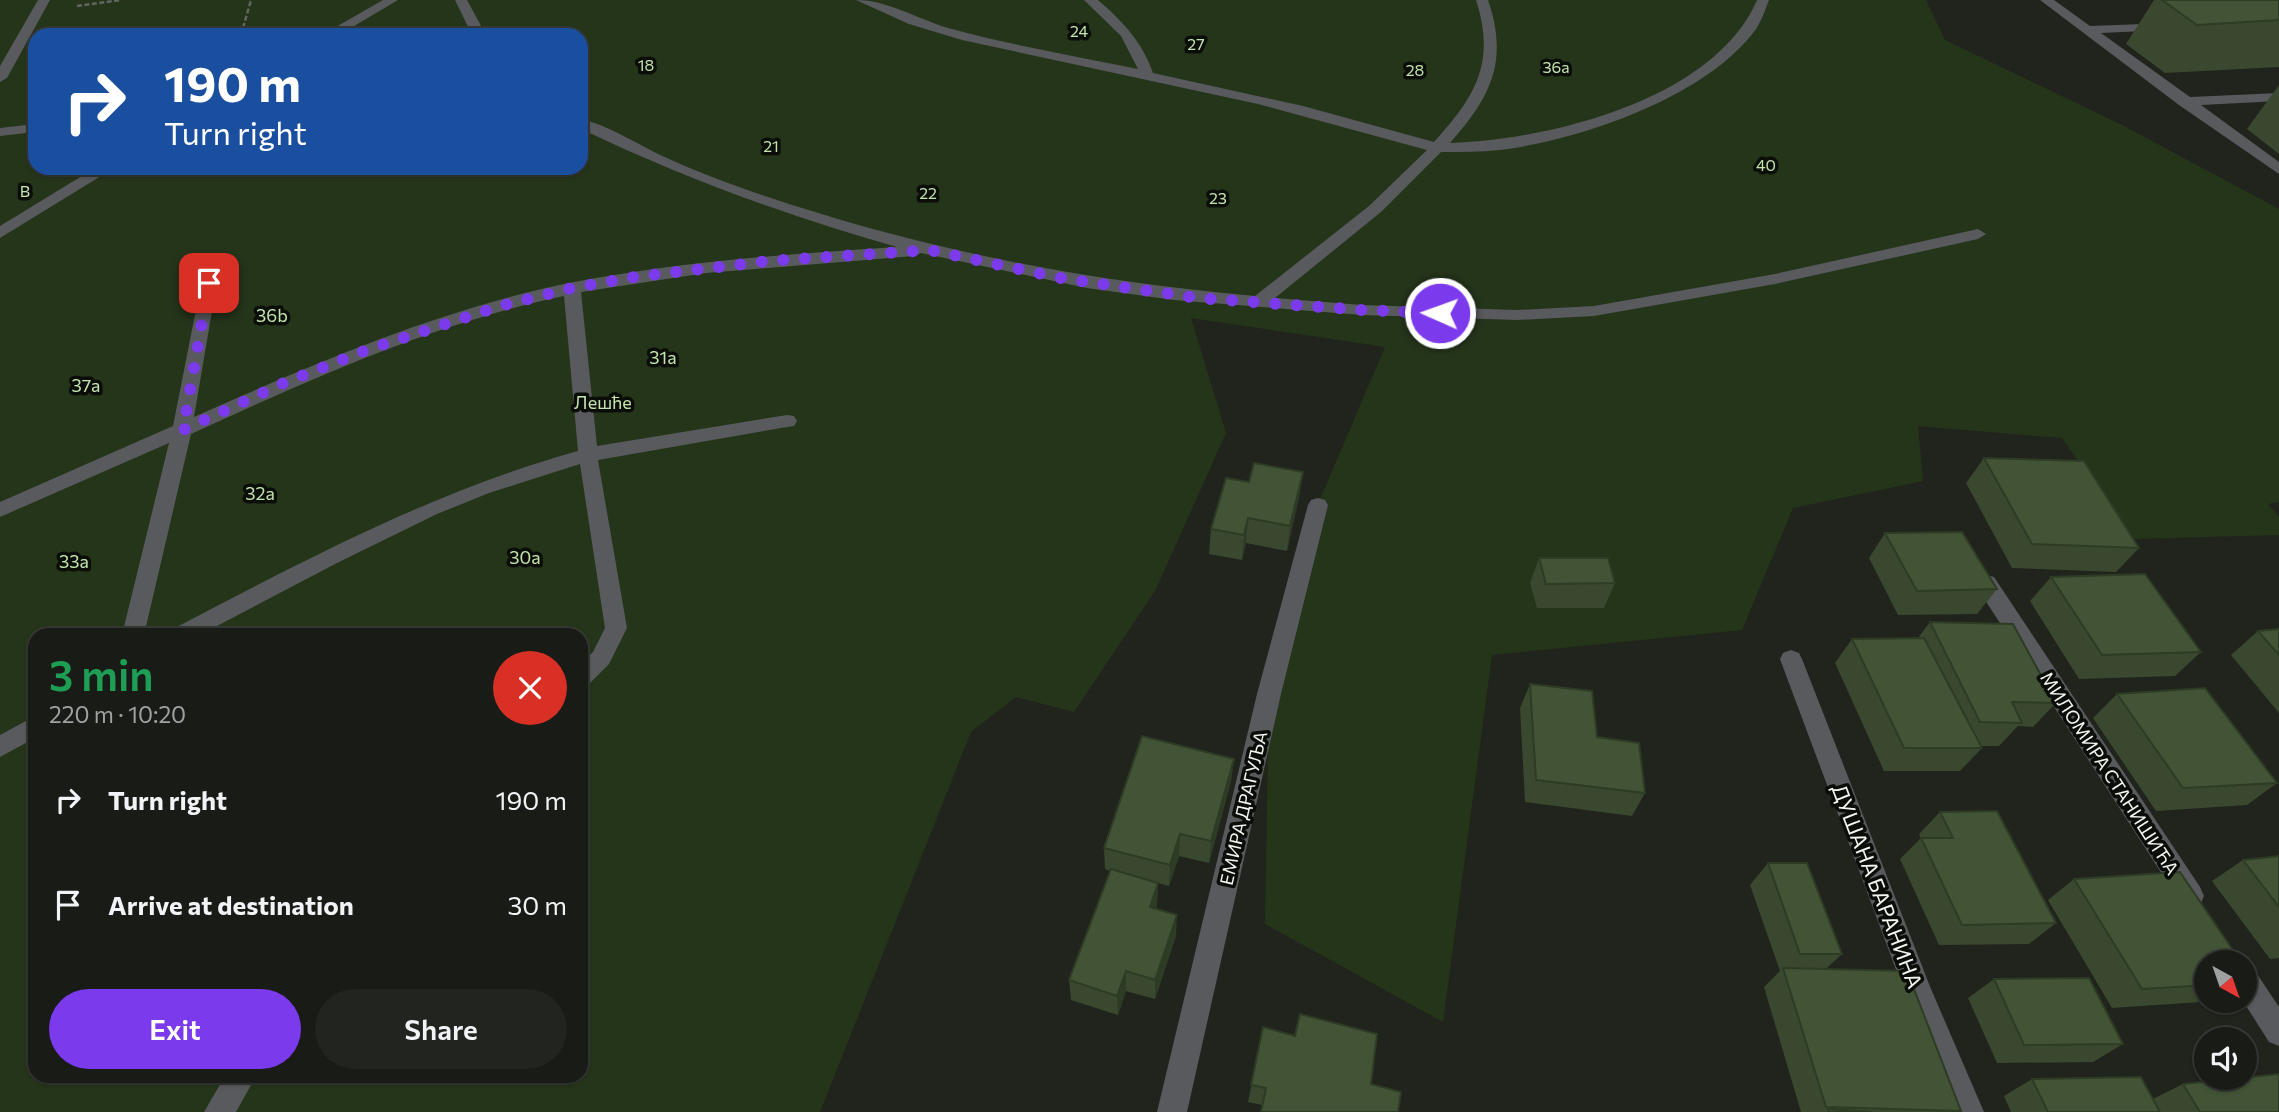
<!DOCTYPE html>
<meta charset="utf-8">
<style>
:root{--surface:#181b16;--page:#21241f;--text:#f1f3f6;--muted:#9fa1a1;--line:#363935;--accent:#7c3aed}
body{margin:0;font-family:Commissioner,sans-serif;background:var(--page);color:var(--text);height:100vh;display:flex;flex-direction:column;font-size:26px;white-space:nowrap}
*{box-sizing:border-box;margin:0}
p{font-size:23px;color:var(--muted)}
.icon{flex:none;width:38px;height:38px;fill:none;stroke:currentColor;stroke-width:2;stroke-linecap:round;stroke-linejoin:round}
.map{position:relative;flex:1;overflow:hidden}
.drawer{position:absolute;left:28px;top:628px;width:560px;height:455px;display:flex;flex-direction:column;background:var(--surface);border-radius:21px;box-shadow:0 2px 5px #0004,0 0 0 2px var(--line)}
.drawer>*{flex:none}
.guide{position:absolute;left:28px;top:28px;width:560px;height:147px;border-radius:21px;box-shadow:0 2px 5px #0004,0 0 0 2px var(--line);background:#1a4fa0;color:#fff;overflow:hidden}
.needle{width:46px;rotate:140deg}
.tools{position:absolute;left:2194px;top:950px;display:grid;gap:14px}
.tools a{display:grid;place-items:center;width:63px;height:63px;border-radius:50%;background:var(--surface);box-shadow:0 2px 5px #0004,0 0 0 2px var(--line);font-size:35px}
.pin{position:absolute;display:grid;place-items:center;width:60px;height:60px;color:#fff;margin:-30px;border-radius:14px;box-shadow:0 4px 10px #0006}
.me{position:absolute;width:77px;margin:-38px;rotate:272deg;stroke-linejoin:round;filter:drop-shadow(0 0 5px #0008)}
.turn{display:flex;align-items:center;gap:24px;height:147px;padding:0 21px;font-size:32px}
.turn .icon{width:91px;height:91px;stroke-width:2.5}
.turn b{display:block;font-size:49px;line-height:60px}
.round{display:grid;place-items:center;flex:none;width:74px;height:74px;border-radius:37px;background:var(--page)}
.overview{display:flex;align-items:center;justify-content:space-between;height:119px;padding:0 21px}
h1{font-size:42px;font-weight:600;line-height:52px;color:#1e9e55}
.primary-button{display:flex;gap:14px;margin-top:auto;padding:14px 21px}
.primary-button a{flex:1;height:80px;border-radius:42px;background:var(--accent);color:#fff;font-size:28px;font-weight:600;line-height:80px;text-align:center}
.primary-button a+a{background:var(--page);color:var(--text)}
ul{padding:0;list-style:none}
li{display:flex;align-items:center;gap:21px;height:105px;padding:0 21px}
li div{flex:1}
li b{display:block;font-size:26px}
li em{font-style:normal}
.map>svg:first-child{display:block}
.green{fill:#25351a;fill-rule:evenodd}
.lines{fill:none;stroke-linecap:round;stroke-linejoin:round}
.path{stroke:#626660;stroke-width:2.5;stroke-dasharray:5 2.5;stroke-linecap:butt}
.lane{fill:#585a5e;fill-rule:evenodd}
.street{fill:#585a5e;fill-rule:evenodd}
.wall{fill:#39482e}
.shaded-wall{fill:#2e3b25}
.building{fill:#425435;stroke:#2e3b25;stroke-width:2}
.route{stroke:#7c3aed;stroke-width:12;stroke-dasharray:0 21.6}
.labels{text-anchor:middle;dominant-baseline:central;stroke-width:7;stroke-linejoin:round;paint-order:stroke}
.far-park-label{font-size:16px;fill:#c3e5ac;stroke:#0b0d09}
.park-label{font-size:18px;fill:#c3e5ac;stroke:#0b0d09}
.street-label{font-size:18px;fill:#f3f6f1;stroke:#0b0d09}
.near-street-label{font-size:21px;fill:#f3f6f1;stroke:#0b0d09}
</style>
<div class="map">
<svg width="2279" height="1112" viewBox="0 0 2279 1112">
<rect width="100%" height="100%" fill="#20241d"/>
<!-- green -->
<path class="green" d="M0,0H1926L1945,40L2122,125L2279,209V502L2268,504L2279,517V535L2133,539L2062,438L1918,426L1923,481L1793,508L1742,630L1492,655L1443,1022L1265,924L1269,694L1321,497L1385,347L1191,318L1226,433L1155,591L1074,712L1016,697L971,732L820,1112H0ZM35,35H581V168H35ZM35,635H581V1076H35Z"/>
<g class="lines">
<!-- path -->
<path class="path" d="M77,6L121,0
M189,35L244,27
M241,35L251,0"/>
<!-- lane -->
<path class="lane" d="M38,0H50L7,78L0,82V66Z
M383,0H398L339,35H322Z
M455,0H467L486,35H472Z
M856,0C887,0 918,19 948,28C1010,45 1075,56 1138,69L1121,36L1084,0H1098C1122,21 1142,41 1153,73L1303,106L1434,142C1476,96 1496,62 1476,0H1488C1509,61 1491,97 1450,143C1548,140 1714,100 1757,0H1769C1765,10 1762,20 1756,29C1707,97 1580,140 1500,150C1480,152 1461,152 1441,152L1381,212L1275,298L1362,305L1517,310L1594,306L1775,274L1978,229L1986,234L1978,239L1775,284L1594,316L1517,320L1362,315L1174,300L1087,288L921,253L914,256L706,273L581,292L597,446L787,415L794,416L797,421L794,426L787,427L598,460L627,628L609,664L589,684L581,686V663L593,652L605,628L580,464L489,493L437,514L337,563L200,635H170L173,629C305,560 434,491 578,451L564,296C434,323 311,379 191,434L144,635H122L169,443L0,517V502L173,426L207,254H219L221,258L194,417C315,363 439,310 569,283C677,262 787,254 897,247C787,216 684,178 581,129V119C607,125 634,142 658,154C692,170 727,183 762,195C925,250 1084,281 1255,296L1369,206L1427,150L1258,104L962,40L909,24Z
M2040,0H2054L2090,26L2170,23V29L2165,30L2101,33L2190,97L2279,93V101L2201,105L2279,162V174L2179,105Z
M35,124V132L0,136V128Z
M95,168H114L0,238V226Z
M35,716V738L0,757V735Z
M225,1076H256L236,1112H204Z"/>
<!-- street -->
<path class="street" d="M1318,498L1325,500L1328,505L1281,694L1187,1112H1157L1257,694L1308,505L1311,500Z
M1986,575L1994,577L2200,887L2204,896L2200,905L2191,908L2182,905L1978,589L1975,583L1978,577Z
M1791,650L1799,653L1802,659L1931,989L1984,1112H1954L1904,991L1780,659L1783,653Z
M2245,967L2255,971L2279,1007V1046L2269,1042L2243,1001H2245Z"/>
</g>
<!-- wall -->
<path class="wall" d="M2154,0H2279V67L2165,73L2126,44Z
M2279,85V154L2247,129Z
M1984,458L2139,548L2116,572L2012,568L1966,483Z
M1303,472L1299,497L1287,551L1246,543L1242,560L1209,554L1211,529L1249,482Z
M1885,533L1997,589L1977,614L1898,615L1869,558Z
M1539,558L1615,583L1604,608H1537L1530,583Z
M2051,577L2201,652L2175,676L2079,679L2030,601Z
M1930,622L2056,703L2033,727L2018,726L1999,746H1981L1982,748L1960,771H1884L1835,663L1852,639L1918,638Z
M2279,629V713L2231,655L2258,631Z
M1530,684L1597,737L1645,793L1632,816L1525,802L1520,708Z
M2117,694L2277,783L2247,805L2156,811L2093,718Z
M1234,759L1231,781L1209,863L1179,856L1169,886L1158,883L1157,904L1156,909L1176,936L1155,999L1126,991L1118,1015L1071,1000L1069,980L1110,871L1105,869L1104,848Z
M1940,812L2056,923L2029,944L1939,945L1900,859L1921,838L1919,834Z
M2279,856V958L2270,959L2212,881L2243,860Z
M1768,863L1842,954L1826,969L1961,1111L1959,1112H1801L1764,987L1780,971L1750,885Z
M2074,879L2207,962V1001H2216L2112,1008L2048,900Z
M1994,979L2123,1044L2093,1062L1997,1063L1968,998Z
M1300,1014L1377,1034L1262,1105L1248,1102L1263,1027L1294,1035Z
M2032,1079L2153,1099L2183,1084L2279,1112H2011L2004,1096Z"/>
<!-- shaded-wall -->
<path class="shaded-wall" d="M1303,472L1299,497L1287,551L1290,526Z
M1248,518L1246,543L1242,560L1244,535Z
M1234,759L1231,781L1209,863L1211,841Z
M1180,834L1179,856L1169,886L1170,865Z
M1158,883L1157,904L1150,928V907Z
M1177,915L1176,936L1155,999V980Z
M1126,971V991L1118,1015L1117,996Z"/>
<!-- building -->
<path class="building" d="M2162,0H2279V20L2197,25Z
M1984,458L2084,461L2139,548L2032,544Z
M1254,463L1303,472L1290,526L1248,518L1244,535L1211,529L1226,478L1249,482Z
M1962,532L1997,589L1917,591L1885,533Z
M1539,558H1608L1615,583L1546,584Z
M2145,574L2201,652L2102,655L2051,577Z
M1930,622L2013,624L2056,703L2012,702L2022,723L1980,722Z
M2279,629V655L2258,631Z
M1924,638L1982,748H1904L1852,639Z
M1530,684L1592,691L1597,737L1639,743L1645,793L1536,780Z
M2205,688L2277,783L2183,788L2117,694Z
M1142,736L1234,759L1211,841L1180,834L1170,865L1104,848Z
M1997,811L2056,923L1962,925L1921,838H1953L1940,812Z
M2279,856V907L2243,860Z
M1768,863H1807L1842,954H1800Z
M1111,869L1158,883L1150,907L1177,915L1155,980L1126,971L1117,996L1069,980Z
M2180,872L2241,962H2207V985L2142,989L2074,879Z
M1783,968L1907,971L1961,1111L1826,1107Z
M2245,969L2254,981L2245,982Z
M2089,978L2123,1044L2024,1045L1994,979Z
M1300,1014L1377,1034L1371,1084L1401,1092L1398,1112H1261L1266,1088L1251,1085L1263,1027L1295,1036Z
M2279,1074V1112H2200L2183,1084Z
M2141,1077L2160,1112H2048L2032,1079Z
M1828,1109L1872,1112H1829Z"/>
<g class="lines">
<!-- route -->
<path class="route" d="M209,283L183,430L286,382L364,351L500,306L572,288L634,277L769,261L930,250L1060,278L1198,298L1362,310L1440,313"/>
</g>
<g class="labels">
<!-- far-park labels -->
<g class="far-park-label">
<text x="1079" y="30">24</text>
<text x="1196" y="43">27</text>
<text x="646" y="64">18</text>
<text x="1556" y="66">36a</text>
<text x="1415" y="69">28</text>
<text x="771" y="145">21</text>
<text x="1766" y="164">40</text>
<text x="25" y="190">B</text>
<text x="928" y="192">22</text>
<text x="1218" y="197">23</text>
</g>
<!-- park labels -->
<g class="park-label">
<text x="272" y="315">36b</text>
<text x="663" y="357">31a</text>
<text x="86" y="385">37a</text>
<text x="603" y="402">Лешће</text>
<text x="260" y="493">32a</text>
<text x="525" y="557">30a</text>
<text x="74" y="561">33a</text>
</g>
<!-- street labels -->
<g class="street-label">
<text transform="translate(2110 773) rotate(57)">МИЛОМИРА СТАНИШИЋА</text>
<text transform="translate(1243 808) rotate(-77)">ЕМИРА ДРАГУЉА</text>
</g>
<!-- near-street labels -->
<g class="near-street-label">
<text transform="translate(1878 886) rotate(69)">ДУШАНА БАРАНИНА</text>
</g>
</g>
</svg>
<div class="tools">
<a><svg class="needle" viewBox="-14 -14 28 28"><path d="M0-13l5 13h-10z" fill="#e53935"/><path d="M0 13l5-13h-10z" fill="#9fa1a1"/></svg></a>
<a><svg class="icon" aria-label="sound" viewBox="0 0 24 24"><path d="M4 9h4l5-4v14l-5-4H4zM17 9q2 3 0 6"/></svg></a>
</div>
<div class="pin" style="left:209px;top:283px;background:#d93025"><svg class="icon" aria-label="arrive" viewBox="0 0 24 24"><path d="M6 21V4h12l-3 4 3 4H6"/></svg></div>
<svg class="me" style="left:1440px;top:313px" viewBox="-20 -20 40 40"><circle r="17" fill="#7c3aed" stroke="#fff" stroke-width="3"/><path d="M0-11L8 9 0 5-8 9z" fill="#fff"/></svg>
<div class="guide">
<div class="turn"><svg class="icon" aria-label="right" viewBox="0 0 24 24"><path d="M7 20v-9h11M14 6l5 5-5 5"/></svg><div><b>190 m</b>Turn right</div></div>
</div>
<section class="drawer">
<div class="overview"><div><h1>3 min</h1><p>220 m · 10:20</p></div><a class="round" style="background:#d93025;color:#fff"><svg class="icon" aria-label="close" viewBox="0 0 24 24"><path d="M6 6l12 12M18 6L6 18"/></svg></a></div>
<ul>
<li><svg class="icon" aria-label="right" viewBox="0 0 24 24"><path d="M7 20v-9h11M14 6l5 5-5 5"/></svg><div><b>Turn right</b></div><em>190 m</em></li>
<li><svg class="icon" aria-label="arrive" viewBox="0 0 24 24"><path d="M6 21V4h12l-3 4 3 4H6"/></svg><div><b>Arrive at destination</b></div><em>30 m</em></li>
</ul>
<div class="primary-button"><a>Exit</a><a>Share</a></div>
</section>
</div>
